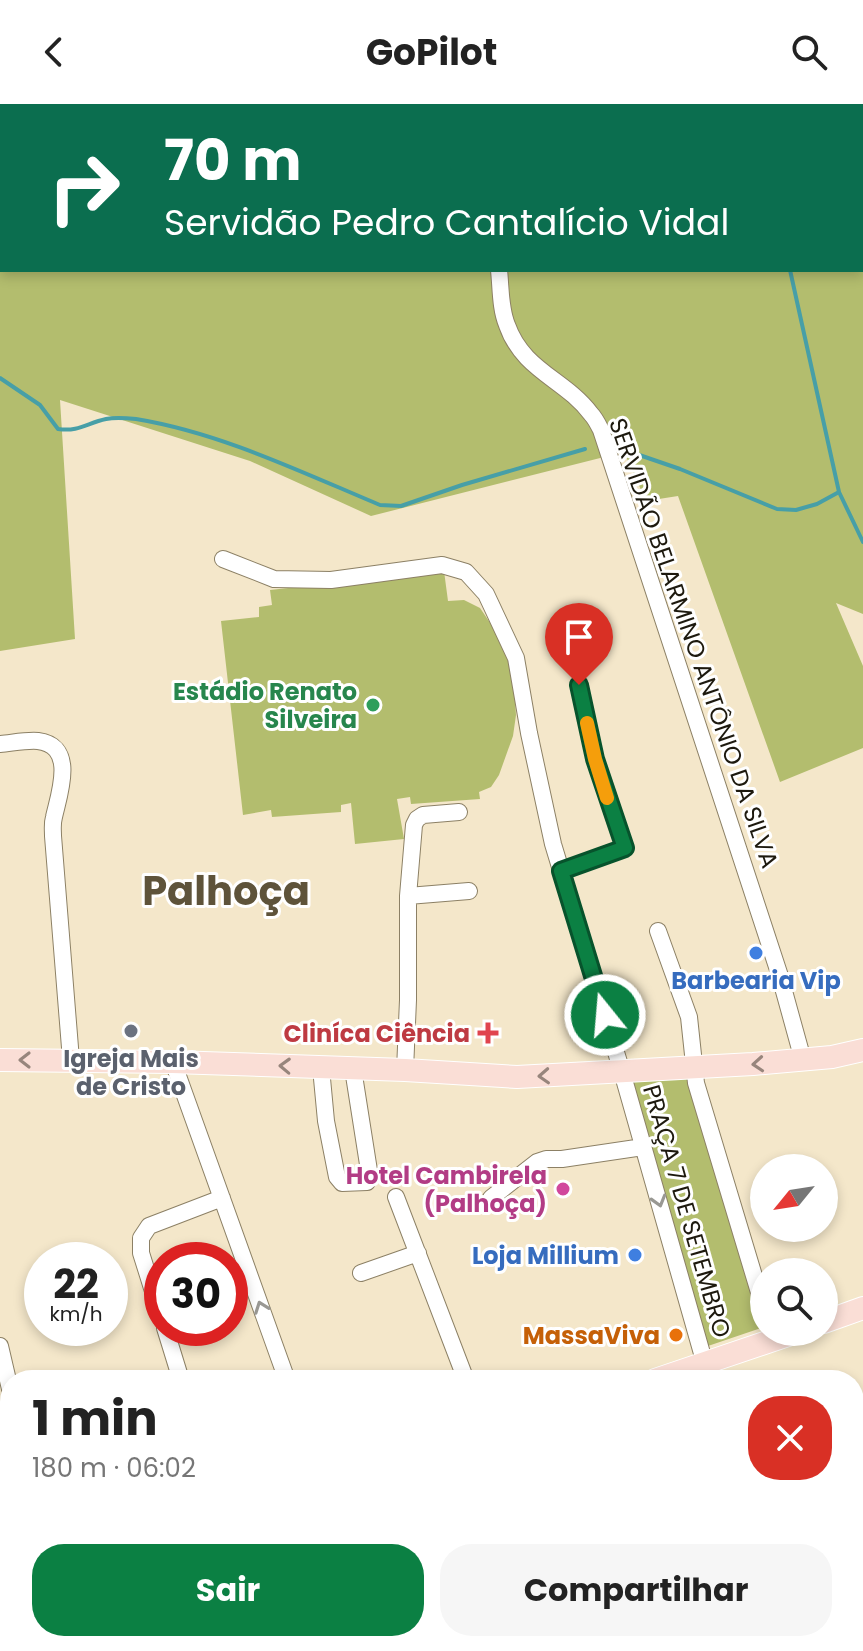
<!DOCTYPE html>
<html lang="pt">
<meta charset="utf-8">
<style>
:root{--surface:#fff;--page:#f6f6f6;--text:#222;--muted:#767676;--accent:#0b8043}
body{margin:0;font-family:Poppins,sans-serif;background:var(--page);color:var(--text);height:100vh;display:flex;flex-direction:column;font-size:30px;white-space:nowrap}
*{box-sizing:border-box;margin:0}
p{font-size:26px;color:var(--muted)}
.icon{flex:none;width:44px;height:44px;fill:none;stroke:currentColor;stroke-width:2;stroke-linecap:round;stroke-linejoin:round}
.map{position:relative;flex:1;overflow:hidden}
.drawer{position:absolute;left:0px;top:1266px;width:864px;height:282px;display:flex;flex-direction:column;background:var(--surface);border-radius:32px 32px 0 0;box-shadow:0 4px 12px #0003}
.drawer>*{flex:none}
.guide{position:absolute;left:0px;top:0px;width:864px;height:168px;box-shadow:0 4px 12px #0003;background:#0b6e4f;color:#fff;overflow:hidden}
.needle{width:52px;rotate:240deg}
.fabs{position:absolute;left:750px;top:1050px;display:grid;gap:16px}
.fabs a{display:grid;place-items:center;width:88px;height:88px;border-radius:50%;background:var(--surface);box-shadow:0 4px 12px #0003;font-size:40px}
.speed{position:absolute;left:24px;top:1138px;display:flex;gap:16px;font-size:40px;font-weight:700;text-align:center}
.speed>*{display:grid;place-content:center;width:104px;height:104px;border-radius:50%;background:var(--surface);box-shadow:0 4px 12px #0003;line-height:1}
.speed small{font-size:20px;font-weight:400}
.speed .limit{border:12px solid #d22;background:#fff;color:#111}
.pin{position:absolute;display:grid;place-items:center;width:68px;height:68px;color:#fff;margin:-82px -34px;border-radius:50% 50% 50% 0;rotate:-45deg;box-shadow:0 0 8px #0007}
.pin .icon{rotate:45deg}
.me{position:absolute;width:88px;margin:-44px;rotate:343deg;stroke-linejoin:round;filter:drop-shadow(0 0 6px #0008)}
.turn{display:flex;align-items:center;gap:28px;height:168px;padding:0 32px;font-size:36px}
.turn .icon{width:104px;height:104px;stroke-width:2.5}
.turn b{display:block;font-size:56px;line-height:68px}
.round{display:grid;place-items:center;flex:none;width:84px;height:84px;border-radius:32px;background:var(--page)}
.overview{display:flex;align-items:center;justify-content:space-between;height:136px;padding:0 32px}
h1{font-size:48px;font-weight:700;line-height:60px}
.cta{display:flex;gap:16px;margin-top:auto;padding:16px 32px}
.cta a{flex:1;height:92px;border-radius:32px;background:var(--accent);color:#fff;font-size:32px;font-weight:700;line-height:92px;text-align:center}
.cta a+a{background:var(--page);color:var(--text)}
header{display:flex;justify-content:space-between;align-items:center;height:104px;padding:0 32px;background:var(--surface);font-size:36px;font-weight:700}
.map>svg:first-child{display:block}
.green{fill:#b3bd6e;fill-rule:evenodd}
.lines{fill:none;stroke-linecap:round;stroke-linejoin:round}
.stream{stroke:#479fa7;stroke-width:4}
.minor-casing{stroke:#8c8065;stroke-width:18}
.major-casing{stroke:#fff;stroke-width:24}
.minor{stroke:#fff;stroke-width:16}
.major{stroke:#faded6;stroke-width:22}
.oneway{stroke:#97857c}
.oneway2{stroke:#999893}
.route-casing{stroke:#07532c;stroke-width:20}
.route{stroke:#0b8043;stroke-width:14}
.slow{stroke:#f59e0b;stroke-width:14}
.leisure-dot{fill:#2e9e5b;stroke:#fff;stroke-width:3}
.shop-dot{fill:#3f7fe0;stroke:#fff;stroke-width:3}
.worship-dot{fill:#6b7280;stroke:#fff;stroke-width:3}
.health-dot{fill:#e0444e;stroke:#fff;stroke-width:3}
.hotel-dot{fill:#d1479c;stroke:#fff;stroke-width:3}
.food-dot{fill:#e8710a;stroke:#fff;stroke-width:3}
.labels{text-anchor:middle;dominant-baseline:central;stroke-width:6;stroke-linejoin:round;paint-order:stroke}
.street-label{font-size:24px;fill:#1d190e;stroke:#fff}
.leisure-label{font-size:24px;font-weight:bold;fill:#27864d;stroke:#fff;text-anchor:end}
.shop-label{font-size:24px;font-weight:bold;fill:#366cbe;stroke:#fff}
.health-label{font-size:24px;font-weight:bold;fill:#be3a42;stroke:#fff;text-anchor:end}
.worship-label{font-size:24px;font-weight:bold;fill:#5b616d;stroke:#fff}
.hotel-label{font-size:24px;font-weight:bold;fill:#b23c85;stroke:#fff;text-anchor:end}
.food-label{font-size:24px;font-weight:bold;fill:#c56008;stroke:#fff;text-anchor:end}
.town-label{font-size:40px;font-weight:bold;fill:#5e533a;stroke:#fff}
</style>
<header><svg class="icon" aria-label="back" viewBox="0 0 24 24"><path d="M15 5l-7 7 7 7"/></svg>GoPilot<svg class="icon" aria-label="search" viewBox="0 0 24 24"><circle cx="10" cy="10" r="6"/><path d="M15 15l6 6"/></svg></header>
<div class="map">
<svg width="863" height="1547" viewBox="0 0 863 1547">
<rect width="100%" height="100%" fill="#f4e7ca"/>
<!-- green -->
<path class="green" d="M0,0H863V510L836,499L863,562V644L780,678L678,392L646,397L624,348L371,412L250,357L60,296L75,535L0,547ZM2,2H862V166H2Z
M444,467L448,497L464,496L480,504L495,526L513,569L516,611L513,632L499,671L491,683L479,688L480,695L411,700L410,693L397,695L404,735L355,740L351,699L341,701V708L272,713L271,706L243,711L221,517L259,513V503L272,501L270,486Z
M685,970L691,977L764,1219V1223L708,1242L630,980L634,974Z"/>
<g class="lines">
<!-- stream -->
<path class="stream" d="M754,0V2
M790,166L839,388L863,438
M0,274L40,301L58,325C79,328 87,319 106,315C115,313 127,314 136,315C221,329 301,368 380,401L401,402L462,381L585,345
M616,343L680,365L777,405L796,406L817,400L839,388"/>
<defs>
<path id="minor" d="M477,0V2
M499,166C501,184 500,204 507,221C523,267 565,275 591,310C595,314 598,320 601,326L779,869L803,956
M223,455L274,475L331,476L442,461L466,468L486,490L516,554L529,629L553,740L622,968L705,1260
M0,640C12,639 26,636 38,637C77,642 59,690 54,713C52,720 53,726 53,732L71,956
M561,767L625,744L595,655L579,581
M408,792L469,787
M658,827L689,913L696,979L764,1205
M173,958L287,1276
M321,964L326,1017L337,1073L342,1079L367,1078L370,1073L353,965
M405,966L408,896V792L414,721L417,715L423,711L459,708
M396,1093L466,1276
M491,1094L537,1058L546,1055H562L643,1043
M361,1169L418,1149
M162,1216L141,1149V1134L149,1122L222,1094
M165,1224L181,1276
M0,1242L10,1285
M380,1538L383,1547
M537,1538L542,1547
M628,1538L629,1539
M765,1538L768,1547
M557,1547L561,1538"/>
<path id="major" d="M0,956L173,958L405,966L517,973L753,960L832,953L863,946
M824,1218L863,1204
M655,1276L797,1228
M0,1502L10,1498"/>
</defs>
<!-- minor casing -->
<use href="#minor" class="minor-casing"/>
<!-- major casing -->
<use href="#major" class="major-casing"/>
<!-- minor -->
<use href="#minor" class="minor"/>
<!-- major -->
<use href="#major" class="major"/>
</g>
<!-- one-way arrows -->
<defs><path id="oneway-chevron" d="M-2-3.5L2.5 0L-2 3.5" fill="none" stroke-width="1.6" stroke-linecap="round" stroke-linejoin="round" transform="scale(2)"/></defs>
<g class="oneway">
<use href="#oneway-chevron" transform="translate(25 956) rotate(180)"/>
<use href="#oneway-chevron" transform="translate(758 960) rotate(176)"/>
<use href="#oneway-chevron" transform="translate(285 962) rotate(-178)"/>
<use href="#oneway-chevron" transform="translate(544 972) rotate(177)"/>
</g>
<g class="oneway2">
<use href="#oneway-chevron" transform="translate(659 1097) rotate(74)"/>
<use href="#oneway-chevron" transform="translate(261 1203) rotate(-110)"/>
</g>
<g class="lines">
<defs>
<path id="route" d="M579,581L595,655L625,744L561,767L605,911"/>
</defs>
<!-- route casing -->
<use href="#route" class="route-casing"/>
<!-- route -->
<use href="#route" class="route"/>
<!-- slow -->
<path class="slow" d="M587,619L595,655L607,694"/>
</g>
<!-- markers -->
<circle class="leisure-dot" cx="373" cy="601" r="8"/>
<g class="shop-dot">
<circle cx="756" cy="849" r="8"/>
<circle cx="635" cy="1151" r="8"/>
</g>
<circle class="worship-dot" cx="131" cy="927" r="8"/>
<path class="health-dot" d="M484 917h8v8h8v8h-8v8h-8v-8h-8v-8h8z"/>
<circle class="hotel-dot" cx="563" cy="1085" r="8"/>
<circle class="food-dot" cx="676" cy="1231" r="8"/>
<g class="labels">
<!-- street labels -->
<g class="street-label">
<text transform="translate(694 539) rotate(71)">SERVIDÃO BELARMINO ANTÔNIO DA SILVA</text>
<text transform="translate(687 1107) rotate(74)">PRAÇA 7 DE SETEMBRO</text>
</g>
<!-- leisure labels -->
<g class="leisure-label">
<text x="357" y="587">Estádio Renato<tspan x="357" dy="28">Silveira</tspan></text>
</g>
<!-- shop labels -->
<g class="shop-label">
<text x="756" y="876">Barbearia Vip</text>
<text x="619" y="1151" text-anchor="end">Loja Millium</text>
</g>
<!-- health labels -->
<g class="health-label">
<text x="470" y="929">Cliníca Ciência</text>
</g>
<!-- worship labels -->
<g class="worship-label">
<text x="131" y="954">Igreja Mais<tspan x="131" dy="28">de Cristo</tspan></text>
</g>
<!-- hotel labels -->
<g class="hotel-label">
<text x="547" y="1071">Hotel Cambirela<tspan x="547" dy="28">(Palhoça)</tspan></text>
</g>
<!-- food labels -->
<g class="food-label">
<text x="660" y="1231">MassaViva</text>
</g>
<!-- town labels -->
<g class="town-label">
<text x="226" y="787">Palhoça</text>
</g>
</g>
</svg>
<div class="fabs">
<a><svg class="needle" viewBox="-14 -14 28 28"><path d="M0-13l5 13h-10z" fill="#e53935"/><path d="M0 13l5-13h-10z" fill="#767676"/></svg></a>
<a><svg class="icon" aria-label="search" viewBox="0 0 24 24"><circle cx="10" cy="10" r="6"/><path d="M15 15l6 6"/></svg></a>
</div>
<div class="speed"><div>22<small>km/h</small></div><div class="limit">30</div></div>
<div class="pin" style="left:579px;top:581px;background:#d93025"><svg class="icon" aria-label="arrive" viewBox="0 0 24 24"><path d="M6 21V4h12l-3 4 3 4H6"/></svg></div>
<svg class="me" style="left:605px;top:911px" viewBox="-20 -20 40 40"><circle r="17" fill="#0b8043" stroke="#fff" stroke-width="3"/><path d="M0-11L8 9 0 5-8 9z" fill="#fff"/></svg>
<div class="guide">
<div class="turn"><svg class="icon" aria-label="right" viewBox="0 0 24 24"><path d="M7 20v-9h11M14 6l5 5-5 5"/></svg><div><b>70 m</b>Servidão Pedro Cantalício Vidal</div></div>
</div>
<section class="drawer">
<div class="overview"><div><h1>1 min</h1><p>180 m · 06:02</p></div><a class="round" style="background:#d93025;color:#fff"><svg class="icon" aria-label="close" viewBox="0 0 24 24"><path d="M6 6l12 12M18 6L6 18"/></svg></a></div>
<div class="cta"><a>Sair</a><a>Compartilhar</a></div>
</section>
</div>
